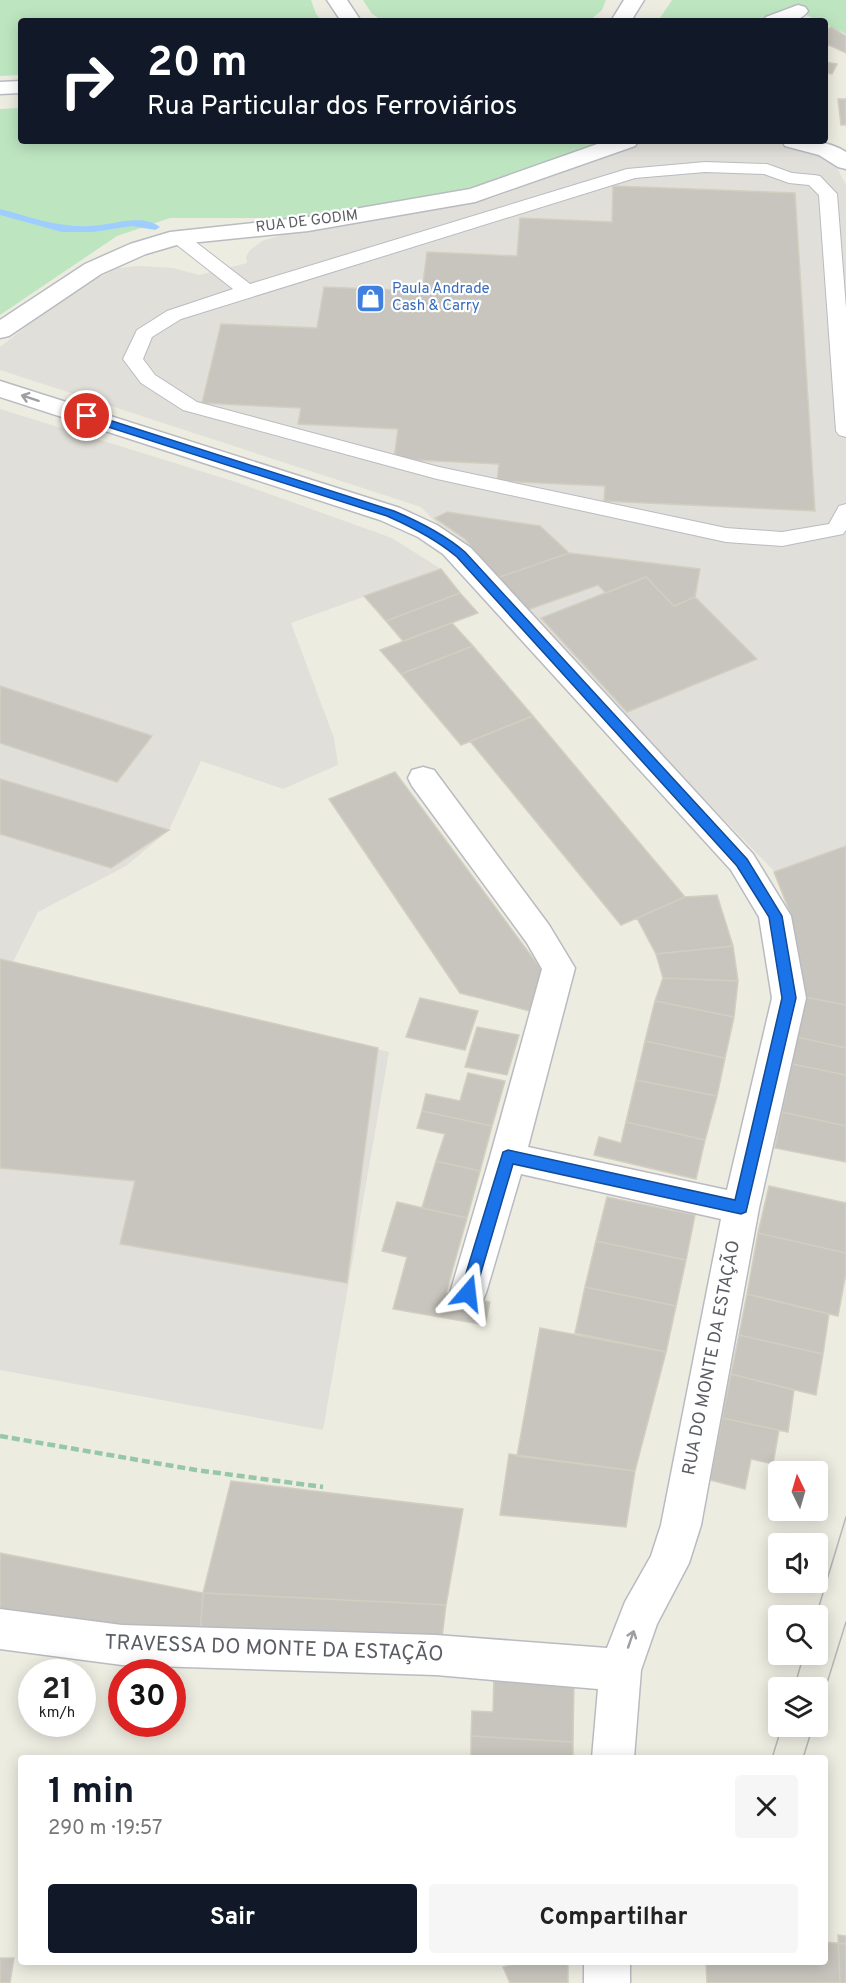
<!DOCTYPE html>
<html lang="pt">
<meta charset="utf-8">
<style>
:root{--surface:#fff;--page:#f6f6f6;--text:#222;--muted:#767676;--accent:#111827}
body{margin:0;font-family:Overpass,sans-serif;background:var(--page);color:var(--text);height:100vh;display:flex;flex-direction:column;font-size:22px;white-space:nowrap}
*{box-sizing:border-box;margin:0}
p{font-size:20px;color:var(--muted)}
.icon{flex:none;width:33px;height:33px;fill:none;stroke:currentColor;stroke-width:2;stroke-linecap:round;stroke-linejoin:round}
.map{position:relative;flex:1;overflow:hidden}
.side{position:absolute;left:18px;top:1755px;width:810px;height:210px;display:flex;flex-direction:column;background:var(--surface);border-radius:6px;box-shadow:0 3px 15px #0003}
.side>*{flex:none}
.hud{position:absolute;left:18px;top:18px;width:810px;height:126px;border-radius:6px;box-shadow:0 3px 15px #0003;background:#111827;color:#fff;overflow:hidden}
.needle{width:39px;rotate:355deg}
.buttons{position:absolute;left:768px;top:1461px;display:grid;gap:12px}
.buttons a{display:grid;place-items:center;width:60px;height:60px;border-radius:6px;background:var(--surface);box-shadow:0 3px 15px #0003;font-size:30px}
.speed{position:absolute;left:18px;top:1659px;display:flex;gap:12px;font-size:30px;font-weight:700;text-align:center}
.speed>*{display:grid;place-content:center;width:78px;height:78px;border-radius:50%;background:var(--surface);box-shadow:0 3px 15px #0003;line-height:1}
.speed small{font-size:15px;font-weight:400}
.speed .limit{border:9px solid #d22;background:#fff;color:#111}
.pin{position:absolute;display:grid;place-items:center;width:51px;height:51px;color:#fff;margin:-26px;border:3px solid #fff;border-radius:50%;box-shadow:0 2px 6px #0007}
.me{position:absolute;width:66px;margin:-33px;rotate:17deg;stroke-linejoin:round;filter:drop-shadow(0 0 4px #0008)}
.turn{display:flex;align-items:center;gap:21px;height:126px;padding:0 30px;font-size:27px}
.turn .icon{width:78px;height:78px;stroke-width:2.5}
.turn b{display:block;font-size:42px;line-height:51px}
.round{display:grid;place-items:center;flex:none;width:63px;height:63px;border-radius:6px;background:var(--page)}
.overview{display:flex;align-items:center;justify-content:space-between;height:102px;padding:0 30px}
h1{font-size:36px;font-weight:700;line-height:45px;color:var(--accent)}
.action{display:flex;gap:12px;margin-top:auto;padding:12px 30px}
.action a{flex:1;height:69px;border-radius:6px;background:var(--accent);color:#fff;font-size:24px;font-weight:700;line-height:69px;text-align:center}
.action a+a{background:var(--page);color:var(--text)}
.map>svg:first-child{display:block}
.industrial{fill:#e1dfd9}
.green{fill:#bde6c0}
.lines{fill:none;stroke-linecap:round;stroke-linejoin:round}
.stream{fill:#9fcdff;fill-rule:evenodd}
.building{fill:#c8c5be;stroke:#d2cec0;stroke-width:1.5}
.lane-casing{stroke:#b9bbc1;stroke-width:2}
.street-casing{stroke:#b9bbc1;stroke-width:3}
.secondary-casing{stroke:#b7bac0;stroke-width:3}
.path{stroke:#96c7a8;stroke-width:4.5;stroke-dasharray:8 4;stroke-linecap:butt}
.lane{fill:#fff;fill-rule:evenodd}
.street{fill:#fff;fill-rule:evenodd}
.secondary{fill:#fff;fill-rule:evenodd}
.tram{stroke:#b5b6b6;stroke-width:1.5}
.oneway{stroke:#9c9ea1}
.route{fill:#1a73e8;stroke:#114b97;stroke-width:1.5}
.labels{text-anchor:middle;dominant-baseline:central;stroke-width:4.5;stroke-linejoin:round;paint-order:stroke}
.far-street-label{font-size:15px;fill:#5a5d63;stroke:#fff}
.far-shop-label{font-size:15px;fill:#366cbe;stroke:#fff;text-anchor:start}
.street-label{font-size:18px;fill:#5a5d63;stroke:#fff}
.near-street-label{font-size:21px;fill:#5a5d63;stroke:#fff}
</style>
<div class="map">
<svg width="846" height="1983" viewBox="0 0 846 1983">
<rect width="100%" height="100%" fill="#edece1"/>
<!-- industrial -->
<path class="industrial" d="M647,141H765L797,146L833,160L846,185V1005L805,997L789,910L774,871L421,507L0,370V347L66,295L117,268L140,266L173,268L199,275L247,263L246,257L250,250L262,241L289,233L490,199Z
M0,409L236,482L392,538L441,569L291,623L334,738L338,765L283,789L201,761L169,830L126,866L38,912L13,962L389,1052L323,1430L0,1370Z"/>
<!-- green -->
<path class="green" d="M0,0H311L316,14L322,21H21V75L0,76Z
M363,0H606L602,10L589,21H383L372,14Z
M672,0H846V34L825,24V21H819L798,11L763,21H658Z
M21,108V141H607L467,192L293,218H170L117,236L0,315V109Z"/>
<g class="lines">
<!-- stream -->
<path class="stream" d="M0,209C31,217 59,228 91,226C113,225 141,213 160,227L155,230L132,226L93,232H62L0,215Z"/>
</g>
<!-- building -->
<path class="building" d="M831,27L846,36V53L829,45L825,47V29Z
M825,62L837,64L832,74L825,73Z
M838,99H846V125H841Z
M613,186L795,193L815,511L604,501L605,486L497,481L499,464L394,459L398,429L298,424L301,408L202,403L221,324L317,328L324,287L422,291L427,252L517,256L520,218L612,222Z
M447,512L540,526L569,553L497,578L465,539L435,518Z
M569,553L700,569L695,597L674,606L646,577L606,593L598,585L524,611L497,578Z
M441,569L460,593L386,621L364,596Z
M646,577L674,606L695,597L757,659L627,712L541,618Z
M460,593L478,613L403,641L386,621Z
M452,623L473,646L401,674L380,650Z
M473,646L533,716L461,745L401,674Z
M0,686L152,736L117,782L0,743Z
M533,716L685,897L621,925L470,741Z
M395,772L547,977L534,1012L460,993L329,799Z
M0,779L169,830L111,868L0,834Z
M846,846V1005L805,997L789,910L774,872Z
M717,895L733,946L656,954L637,918L685,897Z
M733,946L738,981L663,978L656,954Z
M0,959L378,1048L347,1283L120,1244L135,1181L0,1168Z
M663,978L738,981L734,1017L655,1001Z
M805,997L846,1005V1048L797,1037Z
M420,998L478,1011L465,1050L406,1037Z
M655,1001L734,1017L725,1058L645,1041Z
M477,1027L519,1035L507,1075L465,1067Z
M797,1037L846,1048V1075L792,1064Z
M645,1041L725,1058L717,1096L636,1080Z
M792,1064L846,1075V1126L782,1112Z
M468,1073L505,1081L492,1126L422,1111L426,1094L460,1101Z
M636,1080L717,1096L705,1140L626,1122Z
M422,1111L492,1126L480,1171L436,1161L445,1134L417,1128Z
M782,1112L846,1126V1162L775,1148Z
M626,1122L705,1140L696,1179L594,1155L599,1137L621,1143Z
M436,1161L480,1171L467,1218L422,1208Z
M769,1186L846,1203V1253L758,1233Z
M607,1197L695,1215L686,1260L596,1241Z
M397,1202L467,1218L446,1293L490,1302L485,1325L393,1309L407,1257L382,1251Z
M758,1233L846,1253V1273L838,1316L747,1294Z
M596,1241L686,1260L676,1306L585,1287Z
M585,1287L676,1306L666,1352L575,1333Z
M747,1294L829,1314L823,1354L739,1335Z
M540,1328L666,1352L635,1471L517,1456Z
M739,1335L823,1354L816,1395L731,1374Z
M731,1374L794,1390L788,1432L722,1418Z
M722,1418L779,1430L773,1464L751,1459L745,1489L710,1480Z
M509,1454L635,1471L626,1527L500,1515Z
M231,1481L463,1509L446,1605L203,1593Z
M0,1553L203,1593L200,1637L0,1622Z
M203,1593L446,1605L441,1646L200,1637Z
M494,1677L574,1681L573,1742L471,1736L472,1711L493,1712Z
M471,1736L573,1742V1758H471Z
M838,1935L846,1936V1983H840Z
M825,1942L846,1944V1983H707L706,1962H825Z
M0,1958H14L10,1983H0Z
M522,1962H568V1983H510L503,1967Z"/>
<g class="lines">
<defs>
<path id="lane" d="M705,162L767,164L792,173L814,175L820,176L837,194L846,308V437L839,435L836,431L819,195L809,185L789,183L764,174L705,172L635,178L181,319L152,337L143,359L155,375L197,402L439,467L726,528L782,532L829,524L839,506L846,504V530L843,534L782,546L726,542L437,479L183,410L141,383L123,359L137,330L167,311L233,289L172,241L169,237L172,233H184L250,284L627,169Z"/>
<path id="street" d="M798,5L805,7L808,11C799,25 777,21 763,21L766,17Z
M606,141H638L635,146L475,202L308,231L180,244L146,254L101,274L9,336L0,338V320L85,264L130,244L170,232L308,217L470,189Z
M782,141C805,141 826,139 846,152V169L838,167L819,155L785,146Z
M0,381L400,508L437,525L471,548L753,854L791,916L806,998L759,1208L701,1525L689,1563L657,1624L641,1670L634,1758H592L598,1689L436,1675L122,1665L0,1649V1609L122,1625L436,1635L607,1648L625,1602L651,1556L661,1525L721,1219L521,1174L486,1293L481,1304L468,1309L455,1304L450,1293L490,1157L542,969L527,943L412,786L408,778L412,770L423,767L434,770L549,925L575,968L528,1147L727,1190L772,998L759,917L731,870L443,554L418,537L380,520L0,397Z
M584,1962H630V1983H584Z"/>
<path id="secondary" d="M327,0H347L361,21H341Z
M624,0H644L631,21H611Z
M21,81V93L0,94V82Z"/>
</defs>
<!-- lane casing -->
<use href="#lane" class="lane-casing"/>
<!-- street casing -->
<use href="#street" class="street-casing"/>
<!-- secondary casing -->
<use href="#secondary" class="secondary-casing"/>
<!-- path -->
<path class="path" d="M0,1436L196,1470L323,1487"/>
<!-- lane -->
<use href="#lane" class="lane"/>
<!-- street -->
<use href="#street" class="street"/>
<!-- secondary -->
<use href="#secondary" class="secondary"/>
<!-- tram -->
<path class="tram" d="M816,1616L846,1517
M794,1688L804,1654
M818,1712L846,1622
M772,1758L782,1726
M803,1758L813,1726"/>
</g>
<!-- one-way arrows -->
<defs><path id="oneway-shaft" d="M-6 0H5M1.5-3L5.5 0L1.5 3" fill="none" stroke-width="1.6" stroke-linecap="round" stroke-linejoin="round" transform="scale(1.5)"/></defs>
<g class="oneway">
<use href="#oneway-shaft" transform="translate(30 398) rotate(-162)"/>
<use href="#oneway-shaft" transform="translate(631 1639) rotate(-71)"/>
</g>
<!-- route -->
<path class="route" d="M87,413L394,511C420,522 444,534 465,552L747,859L782,916L796,998L746,1212L741,1214L513,1164L475,1293L473,1297L468,1299L462,1297L460,1293L503,1152L508,1150L735,1200L782,998L769,917L737,866L457,557C436,539 412,527 387,516L83,419V414Z"/>
<!-- icons -->
<defs>
<symbol id="shop-square" viewBox="-11 -11 22 22"><rect x="-9" y="-9" width="18" height="18" rx="4" fill="#3f7fe0" stroke="#fff"/><path d="M-5-2.5h2.3a2.7 3.5 0 0 1 5.4 0H5L5.5 6h-11ZM-1.5-2.5h3a1.5 2.3 0 0 0-3 0Z" fill="#fff"/></symbol>
</defs>
<g fill-rule="evenodd">
<use href="#shop-square" x="354" y="282" width="33" height="33"/>
</g>
<g class="labels">
<!-- far-street labels -->
<g class="far-street-label">
<text transform="translate(307 222) rotate(-7)">RUA DE GODIM</text>
</g>
<!-- far-shop labels -->
<g class="far-shop-label">
<text x="392" y="289">Paula Andrade<tspan x="392" dy="17">Cash &amp; Carry</tspan></text>
</g>
<!-- street labels -->
<g class="street-label">
<text transform="translate(712 1358) rotate(-79)">RUA DO MONTE DA ESTAÇÃO</text>
</g>
<!-- near-street labels -->
<g class="near-street-label">
<text transform="translate(274 1649) rotate(2)">TRAVESSA DO MONTE DA ESTAÇÃO</text>
</g>
</g>
</svg>
<div class="buttons">
<a><svg class="needle" viewBox="-14 -14 28 28"><path d="M0-13l5 13h-10z" fill="#e53935"/><path d="M0 13l5-13h-10z" fill="#767676"/></svg></a>
<a><svg class="icon" aria-label="sound" viewBox="0 0 24 24"><path d="M4 9h4l5-4v14l-5-4H4zM17 9q2 3 0 6"/></svg></a>
<a><svg class="icon" aria-label="search" viewBox="0 0 24 24"><circle cx="10" cy="10" r="6"/><path d="M15 15l6 6"/></svg></a>
<a><svg class="icon" aria-label="layers" viewBox="0 0 24 24"><path d="M12 4l9 5-9 5-9-5zM3 14l9 5 9-5"/></svg></a>
</div>
<div class="speed"><div>21<small>km/h</small></div><div class="limit">30</div></div>
<div class="pin" style="left:87px;top:416px;background:#d93025"><svg class="icon" aria-label="arrive" viewBox="0 0 24 24"><path d="M6 21V4h12l-3 4 3 4H6"/></svg></div>
<svg class="me" style="left:468px;top:1293px" viewBox="-20 -20 40 40"><path d="M0-17L14 15 0 8-14 15z" fill="#1a73e8" stroke="#fff" stroke-width="4"/></svg>
<div class="hud">
<div class="turn"><svg class="icon" aria-label="right" viewBox="0 0 24 24"><path d="M7 20v-9h11M14 6l5 5-5 5"/></svg><div><b>20 m</b>Rua Particular dos Ferroviários</div></div>
</div>
<section class="side">
<div class="overview"><div><h1>1 min</h1><p>290 m · 19:57</p></div><a class="round"><svg class="icon" aria-label="close" viewBox="0 0 24 24"><path d="M6 6l12 12M18 6L6 18"/></svg></a></div>
<div class="action"><a>Sair</a><a>Compartilhar</a></div>
</section>
</div>
